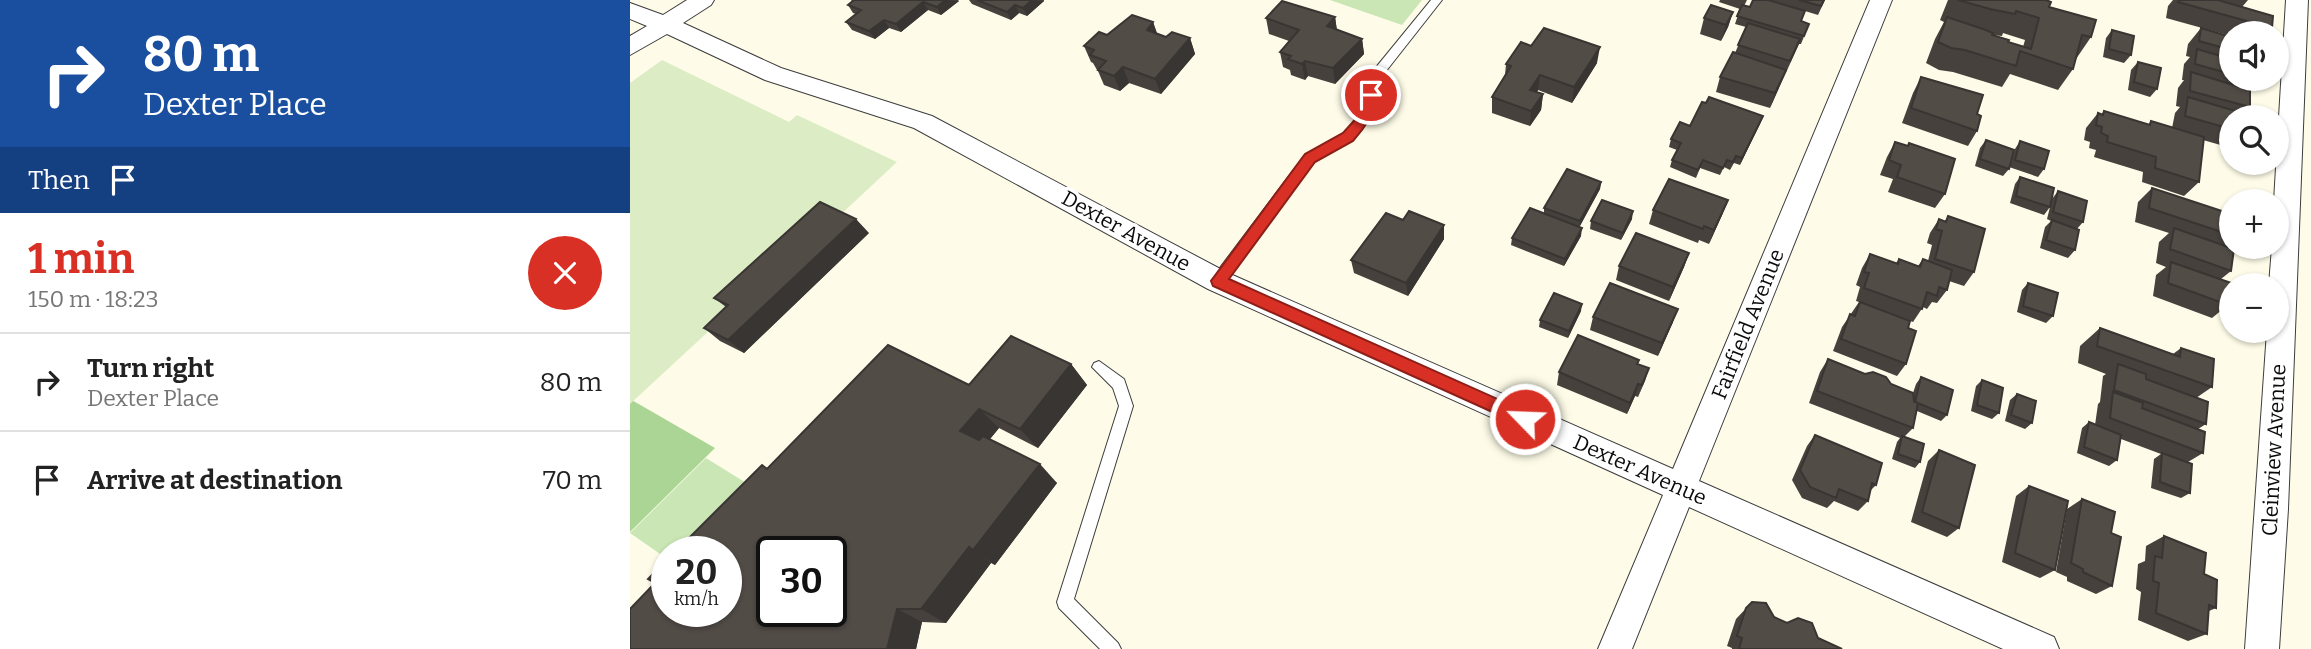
<!DOCTYPE html>
<meta charset="utf-8">
<style>
:root{--surface:#fff;--page:#f6f6f6;--text:#222;--muted:#767676;--line:#e0e0e0;--accent:#d93025}
body{margin:0;font-family:Bitter,serif;background:var(--page);color:var(--text);height:100vh;display:flex;flex-direction:column;font-size:26px;white-space:nowrap}
*{box-sizing:border-box;margin:0}
p{font-size:23px;color:var(--muted)}
.icon{flex:none;width:38px;height:38px;fill:none;stroke:currentColor;stroke-width:2;stroke-linecap:round;stroke-linejoin:round}
.map{position:relative;flex:1;overflow:hidden}
.side{display:flex;flex-direction:column;background:var(--surface);width:630px}
.side>*{flex:none}
.top-card{background:#1a4fa0;color:#fff;overflow:hidden}
.controls{position:absolute;left:1589px;top:21px;display:grid;gap:14px}
.controls a{display:grid;place-items:center;width:70px;height:70px;border-radius:50%;background:var(--surface);box-shadow:0 2px 5px #0004;font-size:35px}
.speed{position:absolute;left:21px;top:536px;display:flex;gap:14px;font-size:35px;font-weight:700;text-align:center}
.speed>*{display:grid;place-content:center;width:91px;height:91px;border-radius:50%;background:var(--surface);box-shadow:0 2px 5px #0004;line-height:1}
.speed small{font-size:18px;font-weight:400}
.speed .limit{border:4px solid #111;border-radius:10px;background:#fff;color:#111}
.pin{position:absolute;display:grid;place-items:center;width:60px;height:60px;color:#fff;margin:-30px;border:4px solid #fff;border-radius:50%;box-shadow:0 2px 7px #0007}
.me{position:absolute;width:77px;margin:-38px;rotate:294deg;stroke-linejoin:round;filter:drop-shadow(0 0 5px #0008)}
.turn{display:flex;align-items:center;gap:24px;height:147px;padding:0 28px;font-size:32px}
.turn .icon{width:91px;height:91px;stroke-width:2.5}
.turn b{display:block;font-size:49px;line-height:60px}
.then{display:flex;align-items:center;height:66px;padding:0 28px;background:#0003;gap:14px;font-size:26px}
.round{display:grid;place-items:center;flex:none;width:74px;height:74px;border-radius:37px;background:var(--page)}
.head{display:flex;align-items:center;justify-content:space-between;height:119px;padding:0 28px}
h1{font-size:42px;font-weight:700;line-height:52px;color:var(--accent)}
ul{padding:0;list-style:none}
li{display:flex;align-items:center;gap:21px;height:98px;padding:0 28px;border-top:2px solid var(--line)}
li div{flex:1}
li b{display:block;font-size:26px}
li em{font-style:normal}
main{display:flex;flex:1;min-height:0}
.map>svg:first-child{display:block}
.green{fill:#c9e6b4}
.forest{fill:#abd594}
.pitch{fill:#dcedc5}
.lines{fill:none;stroke-linecap:round;stroke-linejoin:round}
.service-casing{stroke:#3d3d3d;stroke-width:2}
.minor-casing{stroke:#3d3d3d;stroke-width:2}
.service{fill:#fff;fill-rule:evenodd}
.minor{fill:#fff;fill-rule:evenodd}
.wall{fill:#47413d;fill-rule:evenodd}
.shaded-wall{fill:#393532}
.building{fill:#524c47;stroke:#393532;stroke-width:2;fill-rule:evenodd}
.route{fill:#d93025;stroke:#8d1f18;stroke-width:2}
.labels{text-anchor:middle;dominant-baseline:central;stroke-width:7;stroke-linejoin:round;paint-order:stroke}
.street-label{font-size:21px;fill:#0a0a0a;stroke:#fff}
</style>
<main>
<section class="side">
<div class="top-card">
<div class="turn"><svg class="icon" aria-label="right" viewBox="0 0 24 24"><path d="M7 20v-9h11M14 6l5 5-5 5"/></svg><div><b>80 m</b>Dexter Place</div></div>
<div class="then">Then<svg class="icon" aria-label="arrive" viewBox="0 0 24 24"><path d="M6 21V4h12l-3 4 3 4H6"/></svg></div>
</div>
<div class="head"><div><h1>1 min</h1><p>150 m · 18:23</p></div><a class="round" style="background:#d93025;color:#fff"><svg class="icon" aria-label="close" viewBox="0 0 24 24"><path d="M6 6l12 12M18 6L6 18"/></svg></a></div>
<ul>
<li><svg class="icon" aria-label="right" viewBox="0 0 24 24"><path d="M7 20v-9h11M14 6l5 5-5 5"/></svg><div><b>Turn right</b><p>Dexter Place</p></div><em>80 m</em></li>
<li><svg class="icon" aria-label="arrive" viewBox="0 0 24 24"><path d="M6 21V4h12l-3 4 3 4H6"/></svg><div><b>Arrive at destination</b></div><em>70 m</em></li>
</ul>
</section>
<div class="map">
<svg width="1681" height="649" viewBox="0 0 1681 649">
<rect width="100%" height="100%" fill="#fefce8"/>
<!-- green -->
<path class="green" d="M700,0H792L772,25Z
M76,458L129,491L69,551H37V557L33,556L0,533Z"/>
<!-- forest -->
<path class="forest" d="M0,399L85,448L0,532Z"/>
<!-- pitch -->
<path class="pitch" d="M32,60L159,122L167,115L267,162L207,218L203,216L0,404V83Z"/>
<g class="lines">
<defs>
<path id="service" d="M801,0H812L753,75L740,118L722,140L683,161L593,285H583L581,281L583,277L675,155L714,134L730,114L743,71Z
M469,361L494,379L503,406L444,599L488,643L491,649H470L429,608L427,602L489,406L483,388L462,367L464,363Z"/>
<path id="minor" d="M57,0H84L81,5L53,23L151,68L302,116L598,273L1043,469L1240,0H1262L1069,481L1424,637L1429,649H1373L1059,507L1002,649H968L1033,495L578,289L284,128L135,80L37,34L0,55V36L17,26L0,19V3L33,15Z
M1656,0H1678L1658,509L1649,649H1615L1637,331H1647V285H1639L1642,247H1647V201H1644Z"/>
</defs>
<!-- service casing -->
<use href="#service" class="service-casing"/>
<!-- minor casing -->
<use href="#minor" class="minor-casing"/>
<!-- service -->
<use href="#service" class="service"/>
<!-- minor -->
<use href="#minor" class="minor"/>
</g>
<!-- wall -->
<path class="wall" d="M221,0H328L329,1L311,15L298,10L271,32L259,28L245,39L222,30L216,22L226,14L223,13L218,5L222,1Z
M339,0H414V1L397,16L389,13L381,20L342,4Z
M1090,0H1117L1114,6L1179,24L1171,44H1169L1140,108L1086,92L1090,77L1105,53L1116,27L1105,24L1110,9L1089,2Z
M1139,0H1195L1188,15Z
M1318,0H1416L1419,7L1461,37L1446,59L1443,69L1428,90L1380,74L1372,87L1323,72L1309,70L1296,63L1305,39L1314,22L1310,20ZM1373,33L1395,40L1393,47L1378,42L1362,35L1372,36Z
M1543,0H1618L1612,7L1642,28L1637,33H1601V36L1536,18L1538,6Z
M1103,12L1098,27L1091,41L1070,34L1074,18Z
M705,17L707,30L732,39L734,54L705,84L678,76L675,80L661,75L660,70L653,67L650,52L659,41L639,34L636,18Z
M523,22L527,33L536,37L560,38L565,54L531,94L499,83L490,91L474,85L468,71L467,70L463,63L461,62L454,46L477,35Z
M1571,28L1601,37V79H1621L1613,88L1620,107L1613,114L1601,117V148L1573,140L1569,182L1554,196L1512,182L1513,172L1464,157L1466,150L1459,148L1460,142L1454,140L1456,128L1468,113L1471,115L1474,111L1518,125L1521,121L1542,128L1545,113L1550,107L1546,106L1548,88L1554,80H1552L1554,64L1560,57L1556,56L1558,44Z
M1482,30L1501,55L1494,63L1473,57L1476,38Z
M901,46L967,63L942,103L908,90L907,92L913,94L911,110L900,126L862,113V97L875,75L876,64Z
M1508,62L1527,89L1520,97L1498,90L1501,70Z
M1291,77L1347,114V131L1338,146L1272,123L1283,93Z
M1133,116L1110,165L1104,163L1100,170L1094,167L1090,175L1070,168L1066,178L1040,167L1042,160L1047,150L1039,147L1041,139L1060,126Z
M1356,140L1379,169L1373,176L1345,166L1350,148Z
M1390,141L1414,169L1408,177L1379,167L1385,149Z
M1265,142L1277,146L1279,143L1315,194L1305,208L1258,192L1263,179L1250,175L1257,157Z
M1390,177L1420,207L1414,215L1380,203L1385,184Z
M971,182L970,189L949,227L951,236L934,266L881,245L882,238L914,213V208Z
M1522,188L1601,214V239L1594,246L1601,271L1591,279L1598,305L1582,318L1523,296L1526,275L1536,267L1526,263L1529,242L1539,233L1505,222L1508,202Z
M1428,191L1453,222L1447,229L1445,250L1438,258L1410,248L1415,227L1421,221L1417,219L1422,199Z
M1098,200L1092,215L1079,244L1069,240L1068,243L1019,224L1023,210Z
M1318,216L1344,272L1334,286L1319,281L1317,290L1307,303L1302,302L1297,309L1293,307L1283,322L1249,310L1278,328L1276,364L1267,376L1203,351L1212,327L1229,302L1226,301L1230,287L1226,285L1232,268L1240,254L1266,263L1269,259L1288,266L1293,259L1298,261L1302,245L1297,243L1300,233L1309,219L1315,221Z
M1002,219L991,240L960,229L961,221Z
M773,220L814,225V239L778,296L724,273L721,260Z
M239,233L114,353L90,341L74,328L96,307L84,298Z
M1059,253L1054,267L1039,301L986,280L989,266Z
M1398,283L1423,316L1416,323L1387,312L1392,290Z
M951,311L938,338L909,327L910,320Z
M963,317L1043,322L1028,356L960,330Z
M1470,328L1543,354L1551,348L1582,387L1566,398L1576,424L1568,429L1573,453L1558,462L1560,493L1551,498L1521,488L1524,459L1531,454L1491,439L1487,460L1479,466L1447,453L1452,428L1459,422L1465,425L1468,404L1470,402L1473,376L1476,374L1448,363L1450,346Z
M1198,359L1283,393L1286,384L1291,377L1317,415L1311,421L1287,411L1283,428L1274,437L1290,462L1285,468L1262,459L1267,442L1270,438L1179,403L1190,372Z
M441,364L457,385L408,448L369,428L360,439L427,483L365,565L361,563L316,623L292,622L286,649L138,469L339,385Z
M1008,364L1019,368L1008,397L1005,396L997,414L927,385L929,372Z
M1352,380L1369,413L1362,419L1341,411L1346,386Z
M1387,394L1402,423L1395,429L1375,421L1380,400Z
M1185,435L1246,485L1241,490L1238,501L1228,511L1204,501L1197,508L1172,498L1162,480L1177,446Z
M1309,450L1329,528L1317,537L1281,522L1298,461Z
M1399,486L1425,570L1410,578L1372,562L1386,496Z
M1452,499L1481,533L1482,586L1466,594L1437,581V577L1426,572L1437,509Z
M1534,536L1574,574L1586,608L1579,611L1577,634L1558,641L1508,620L1511,592L1506,589L1508,564L1515,561L1516,546Z
M1122,602L1144,617L1212,649H1102V648L1097,646L1106,619Z"/>
<!-- shaded-wall -->
<path class="shaded-wall" d="M315,0L329,1L311,15L307,7Z
M402,0L414,1L397,16L393,8Z
M293,2L298,10L271,32L266,24Z
M385,5L389,13L381,20L377,12Z
M1103,12L1098,27L1091,41L1096,25Z
M705,17L707,32L697,26Z
M254,20L259,28L245,39L239,31Z
M523,22L528,37L517,30Z
M560,38L565,54L531,94L525,79Z
M732,39L734,54L705,84L703,68Z
M970,47L967,63L942,103L944,87Z
M675,61L678,76L675,80L672,64Z
M493,67L499,83L490,91L484,76Z
M1156,70L1150,85L1140,108L1145,93Z
M910,75L908,90L899,105L900,90Z
M913,94L911,110L900,126L901,111Z
M1133,116L1130,124L1110,165L1112,158Z
M971,182L970,189L949,228L950,221Z
M1098,200L1092,215L1079,244L1084,230Z
M1003,211L1002,219L991,240L993,233Z
M226,219L239,233L114,353L98,340Z
M814,225V239L778,296L776,283Z
M952,228L951,236L934,266L935,259Z
M1059,253L1054,267L1039,301L1043,287Z
M952,304L951,311L938,338L939,331Z
M1048,309L1043,322L1028,356L1032,343Z
M441,364L457,385L408,448L390,429Z
M1019,368L1015,381L1008,397L1012,385Z
M1008,384L1005,396L997,414L1000,403Z
M349,409L369,428L351,450L330,431Z
M410,464L427,483L365,565L343,550Z
M339,547L361,563L316,623L291,609Z
M267,609L292,622L286,649H257Z"/>
<!-- building -->
<path class="building" d="M224,0H315L307,7L293,2L266,24L254,20L239,31L216,22L231,10L218,5Z
M347,0H402L393,8L385,5L377,12Z
M1123,0H1138L1175,11L1171,21L1179,24L1174,36L1107,16L1112,5L1120,7Z
M1169,0H1194L1191,6Z
M1328,0H1416L1421,2L1419,7L1466,20L1461,37L1452,35L1443,69L1390,51L1386,66L1335,50L1321,48L1308,42L1317,17L1353,29L1363,33L1362,35L1379,40L1378,42L1401,49L1409,18L1386,11L1385,14L1360,9Z
M1549,0H1588L1643,16L1642,28L1548,2Z
M652,1L705,17L697,26L732,39L703,68L675,61L672,64L658,59L661,56L650,52L669,30L636,18Z
M1081,5L1103,12L1096,25L1074,18Z
M502,15L523,22L517,30L536,37L542,32L560,38L525,79L493,67L484,76L468,70L476,61L460,55L464,50L454,46L469,32L477,35Z
M1118,23L1170,39L1160,61L1108,45Z
M914,28L970,47L944,87L910,75L900,90L913,94L901,111L862,97L881,66L876,64L891,42L901,46Z
M1571,28L1601,37V50L1569,41Z
M1482,30L1504,36L1501,55L1479,49Z
M1567,49L1601,59V74L1565,64Z
M1103,52L1156,70L1145,93L1090,77Z
M1508,62L1531,68L1527,89L1504,82Z
M1561,72L1620,90V107L1560,91Z
M1291,77L1353,95L1347,114L1351,116L1347,131L1281,108Z
M1079,97L1133,116L1112,158L1106,156L1103,162L1097,160L1093,168L1073,160L1068,170L1042,160L1051,143L1041,139L1050,122L1060,126L1072,102L1076,103Z
M1558,97L1619,115V117H1601V129L1555,116Z
M1474,111L1520,125L1521,121L1574,137L1569,182L1525,168L1526,157L1477,142L1478,136L1471,133L1472,127L1466,125L1468,113L1473,115Z
M1356,140L1384,150L1379,169L1350,159Z
M1390,141L1419,151L1414,169L1385,160Z
M1265,142L1278,146L1279,143L1325,159L1315,194L1267,177L1271,165L1259,160Z
M937,169L971,182L950,221L914,208Z
M1390,177L1424,188L1420,207L1386,196Z
M1039,179L1098,200L1084,230L1074,226L1073,229L1023,210Z
M1522,188L1601,214V235L1519,208Z
M1428,191L1457,201L1453,222L1423,212Z
M972,200L1003,211L993,233L961,221Z
M190,202L226,219L98,340L74,328L98,305L84,298Z
M900,208L952,228L935,259L882,238Z
M779,211L814,225L776,283L721,260L756,213L773,220Z
M1318,216L1355,229L1344,272L1305,259L1312,231L1306,229L1309,219L1316,222Z
M1422,220L1449,230L1445,250L1416,240Z
M1544,228L1604,249L1601,271L1540,249Z
M1006,233L1059,253L1043,287L989,266Z
M1240,254L1268,264L1269,259L1290,267L1293,259L1322,270L1317,290L1309,287L1307,296L1297,292L1292,309L1234,288L1239,273L1234,272Z
M1541,262L1601,283L1598,305L1538,283Z
M980,283L1048,309L1032,343L963,317Z
M1398,283L1428,293L1423,316L1393,306Z
M924,293L952,304L939,331L910,320Z
M1230,302L1280,321L1278,328L1286,331L1276,364L1211,339L1220,314L1225,316Z
M1470,328L1550,357L1551,348L1584,359L1582,387L1467,346Z
M948,335L1009,360L1007,364L1019,368L1012,385L1008,384L1000,403L929,372Z
M381,336L441,364L390,429L349,409L330,431L349,440L353,436L410,464L343,550L339,547L291,609H267L257,649H0V609L25,583L18,579L37,560V611H96V551H46L132,465L137,469L258,345L339,385ZM142,551H201V611H142Z
M1198,359L1235,374L1243,372L1256,377L1261,384L1283,393L1284,401L1288,403L1283,428L1187,391Z
M1488,364L1516,374V379L1578,402L1576,424L1484,390Z
M1291,377L1323,390L1317,415L1285,402Z
M1352,380L1373,388L1369,413L1347,405Z
M1483,392L1513,403L1512,408L1575,432L1573,453L1480,418Z
M1387,394L1406,401L1402,423L1381,415Z
M1459,422L1491,435L1487,460L1454,447Z
M1185,435L1252,463L1246,485L1242,483L1238,501L1209,489L1206,498L1180,487L1170,470Z
M1272,436L1294,444L1290,462L1268,454Z
M1309,450L1345,465L1329,528L1292,512Z
M1532,453L1562,464L1560,493L1530,482Z
M1399,486L1438,501L1425,570L1385,553Z
M1452,499L1485,512L1481,533L1491,537L1482,586L1453,572V569L1441,563Z
M1534,536L1576,553L1574,574L1587,580L1586,608L1579,605L1577,634L1526,613L1529,583L1523,581L1525,556L1532,558Z
M1122,602L1136,603L1144,617L1157,623L1168,618L1182,623L1188,638L1212,649H1109L1112,638L1107,636L1116,608Z"/>
<!-- route -->
<path class="route" d="M741,90L748,95L742,115L732,130L723,141L685,162L599,279L901,414L904,419L901,424L895,427L889,424L583,286L581,281L675,154L713,133L722,123L729,114L737,91Z"/>
<g class="labels">
<!-- street labels -->
<g class="street-label">
<text transform="translate(496 231) rotate(29)">Dexter Avenue</text>
<text transform="translate(1118 324) rotate(-68)">Fairfield Avenue</text>
<text transform="translate(1644 450) rotate(-87)">Cleinview Avenue</text>
<text transform="translate(1010 470) rotate(24)">Dexter Avenue</text>
</g>
</g>
</svg>
<div class="controls">
<a><svg class="icon" aria-label="sound" viewBox="0 0 24 24"><path d="M4 9h4l5-4v14l-5-4H4zM17 9q2 3 0 6"/></svg></a>
<a><svg class="icon" aria-label="search" viewBox="0 0 24 24"><circle cx="10" cy="10" r="6"/><path d="M15 15l6 6"/></svg></a>
<a>+</a>
<a>−</a>
</div>
<div class="speed"><div>20<small>km/h</small></div><div class="limit">30</div></div>
<div class="pin" style="left:741px;top:95px;background:#d93025"><svg class="icon" aria-label="arrive" viewBox="0 0 24 24"><path d="M6 21V4h12l-3 4 3 4H6"/></svg></div>
<svg class="me" style="left:895px;top:419px" viewBox="-20 -20 40 40"><circle r="17" fill="#d93025" stroke="#fff" stroke-width="3"/><path d="M0-11L8 9 0 5-8 9z" fill="#fff"/></svg>
</div>
</main>
